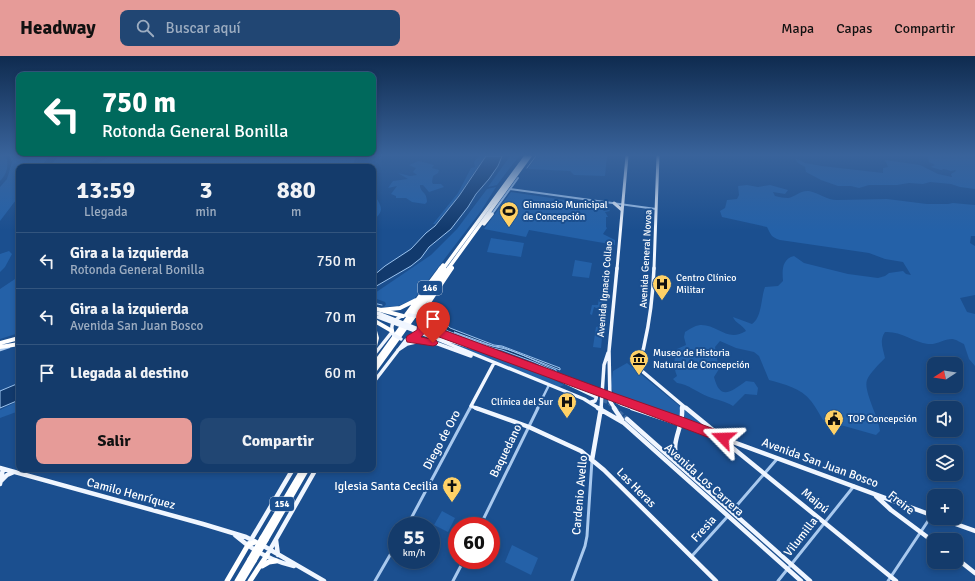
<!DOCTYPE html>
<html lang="es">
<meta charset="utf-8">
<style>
:root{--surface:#143b6b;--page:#214673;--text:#f1f3f6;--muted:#9dadc1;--line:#33557e;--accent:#e69b98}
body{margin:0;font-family:Signika,sans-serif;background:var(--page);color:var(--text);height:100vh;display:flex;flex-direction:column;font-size:15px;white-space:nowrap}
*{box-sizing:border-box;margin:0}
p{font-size:13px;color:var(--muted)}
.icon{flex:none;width:22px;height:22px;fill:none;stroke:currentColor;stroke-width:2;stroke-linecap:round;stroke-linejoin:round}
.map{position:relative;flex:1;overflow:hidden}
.drawer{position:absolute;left:16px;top:108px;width:360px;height:308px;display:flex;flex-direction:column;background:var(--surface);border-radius:8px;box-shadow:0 2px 6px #0003,0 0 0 1px var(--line)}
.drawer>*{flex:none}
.banner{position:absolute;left:16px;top:16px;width:360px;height:84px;border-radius:8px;box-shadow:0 2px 6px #0003,0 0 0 1px var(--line);background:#00695c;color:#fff;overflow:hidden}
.needle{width:26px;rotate:258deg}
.buttons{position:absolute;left:927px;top:301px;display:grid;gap:8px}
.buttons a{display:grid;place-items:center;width:36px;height:36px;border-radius:8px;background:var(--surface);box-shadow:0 2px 6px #0003,0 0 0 1px var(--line);font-size:20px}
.speed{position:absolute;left:388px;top:461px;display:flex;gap:8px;font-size:20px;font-weight:700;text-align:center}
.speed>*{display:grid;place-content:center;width:52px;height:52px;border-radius:50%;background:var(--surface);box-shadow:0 2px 6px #0003,0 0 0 1px var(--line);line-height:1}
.speed small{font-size:10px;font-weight:400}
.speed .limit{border:6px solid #d22;background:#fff;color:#111}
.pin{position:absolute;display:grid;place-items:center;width:34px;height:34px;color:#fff;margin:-41px -17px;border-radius:50% 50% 50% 0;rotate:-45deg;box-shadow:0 0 4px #0007}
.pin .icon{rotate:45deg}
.me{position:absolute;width:44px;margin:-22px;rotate:292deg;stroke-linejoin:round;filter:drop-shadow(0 0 3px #0008)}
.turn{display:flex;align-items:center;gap:14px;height:84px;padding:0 20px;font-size:18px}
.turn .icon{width:52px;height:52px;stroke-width:2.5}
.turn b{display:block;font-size:28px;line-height:34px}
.eta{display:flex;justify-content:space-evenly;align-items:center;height:68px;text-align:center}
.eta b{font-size:24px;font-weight:800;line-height:28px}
.cta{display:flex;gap:8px;margin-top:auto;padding:8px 20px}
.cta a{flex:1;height:46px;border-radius:8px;background:var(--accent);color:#111;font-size:16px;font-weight:800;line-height:46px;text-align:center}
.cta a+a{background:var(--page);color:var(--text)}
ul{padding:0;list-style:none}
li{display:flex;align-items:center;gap:12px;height:56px;padding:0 20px;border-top:1px solid var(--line)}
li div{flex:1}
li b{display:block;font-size:15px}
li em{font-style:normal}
header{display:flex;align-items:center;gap:24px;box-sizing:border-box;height:56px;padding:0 20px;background:var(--accent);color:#111}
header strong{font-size:19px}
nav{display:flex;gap:22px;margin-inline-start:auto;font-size:14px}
.search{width:280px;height:36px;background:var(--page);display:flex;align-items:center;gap:10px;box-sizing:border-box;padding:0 14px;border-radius:8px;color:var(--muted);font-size:15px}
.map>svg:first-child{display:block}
.green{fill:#2461a8}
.water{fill:#123a6d;stroke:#9cc4f0}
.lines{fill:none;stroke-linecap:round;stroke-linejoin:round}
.stream{stroke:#9cc4f0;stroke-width:1}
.major-tunnel-far1{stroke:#3d69a0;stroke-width:3.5;stroke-dasharray:3.5 2;stroke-linecap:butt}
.major-tunnel{stroke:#3d69a0;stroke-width:4.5;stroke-dasharray:4.5 2;stroke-linecap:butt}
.minor-far2{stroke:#a9c9ee;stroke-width:2}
.minor-far1{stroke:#a9c9ee;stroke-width:2.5}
.minor{stroke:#a9c9ee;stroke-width:3}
.major-far2{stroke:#f0f6ff;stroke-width:3}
.major-far1{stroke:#f0f6ff;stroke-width:3.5}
.major{stroke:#f0f6ff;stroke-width:4.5}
.highway-far2{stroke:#fff;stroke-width:3.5}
.highway-far1{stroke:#fff;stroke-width:4}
.highway{stroke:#fff;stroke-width:5}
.major-bridge{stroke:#f0f6ff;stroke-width:3.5}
.highway-bridge{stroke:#fff;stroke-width:5}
.route{fill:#e11d48;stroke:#92132f}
.labels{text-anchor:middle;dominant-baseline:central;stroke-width:4;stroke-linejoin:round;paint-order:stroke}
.shield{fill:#1b4f8f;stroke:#bbcadd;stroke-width:1}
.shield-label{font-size:9px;font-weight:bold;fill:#fff}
.poi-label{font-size:10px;fill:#fff;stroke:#1b4f8f;text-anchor:start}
.street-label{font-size:10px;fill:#fff;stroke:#1b4f8f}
.near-street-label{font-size:12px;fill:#fff;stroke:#1b4f8f}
.near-poi-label{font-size:12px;fill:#fff;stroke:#1b4f8f;text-anchor:end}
</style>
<header>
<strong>Headway</strong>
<div class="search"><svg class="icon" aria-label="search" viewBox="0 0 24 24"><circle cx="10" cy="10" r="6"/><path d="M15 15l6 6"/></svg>Buscar aquí</div>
<nav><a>Mapa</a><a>Capas</a><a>Compartir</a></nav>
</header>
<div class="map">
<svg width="975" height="525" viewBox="0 0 975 525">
<rect width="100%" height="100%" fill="#1b4f8f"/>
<!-- green -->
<path class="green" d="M0,100H6C9,110 7,118 0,125Z
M10,100H49L41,111H19V140L0,165V131L7,123L12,106Z
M58,100H104L80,111H50Z
M112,100H356L352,111H117L114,109C105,109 98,111 89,111Z
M479,100H485L455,145L435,168H433L458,137L471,112L475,111L474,106Z
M510,100H519L497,129L488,131Z
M537,100H607L605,120L574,119L570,115L528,113Z
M924,100H975V133L960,131L951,128L930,126L923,128L909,127L897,129H869L859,132L851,130H838L821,124L806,116L805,111L798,107L795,102L805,107L822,110L883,117V112L888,111L885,104L920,109L938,118L952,121L951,118L956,115L955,114L951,115L944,113L941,114L931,111L935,109L929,106L928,101Z
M419,105L434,109L432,112L439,114L438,117L433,120L432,126L433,128H441L444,131L429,136L423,129H420C420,137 427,135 427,146L425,148L412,146L406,142H396V140L391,138L397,130L388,132L393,125L408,123L398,117L410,120L417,119L413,116L416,112L409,109Z
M747,129L758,131L770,129L788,134L785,138L773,136L775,140C779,141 784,142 788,142C795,141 800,134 809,135C819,137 827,144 837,144L887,143L927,148H948L953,147L975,149V180H971L970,187L975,190V239L960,242L967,256L975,258V310L969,303L964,288C961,287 956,283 952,283C944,283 937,289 928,288C913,286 901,275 885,276C879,285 883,292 885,302C880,307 869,318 867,324C863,335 879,361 880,375L876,379L823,364C819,358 816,351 811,345C801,332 784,328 769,324L759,300L754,296L736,292L720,285L715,291L719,313L714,321C720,345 731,336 746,325L754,326L758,332L757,339L745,338L733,350C725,345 717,344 709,341C698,337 688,328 677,327L673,323L677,320C673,311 674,303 677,293L686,289L684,281L685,276C690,273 694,270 700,269C718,268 727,287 746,275C743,269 735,267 733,261L752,268C762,262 761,241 765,231L778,230L783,225C782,214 782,203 794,200L804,207L848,218L878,222L885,220L889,217L903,215L906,218L911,219L903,206L885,203L869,197L780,184C771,181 771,179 767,171L722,161L720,155L725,152L727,144L737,143L739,139L738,130Z
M496,131L481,155L414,243L398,250L384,251L386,248L385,246L374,242L373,239L375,237L431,199L457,173L487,133Z
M373,135C378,148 388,153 373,164Z
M511,136L598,149L604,155L609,154L610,155L605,156L608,161H606V171L607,172L603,178L615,184V189L529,174L526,181L484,173Z
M491,182L524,187L521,201L487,196Z
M9,195L12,198L5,211L0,216V198Z
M575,204L592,207L589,222L572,220Z
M15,223L19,225V277L0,283V233Z
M599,241L606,243L601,292L593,291L596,271L599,270L601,254L594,251L592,259L590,258L592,249H598Z
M459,289C495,299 530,311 564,329L559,331L458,291Z
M627,307L709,374L685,364L614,339L611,330L613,315Z
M19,345V355L0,362V354Z
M442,455L455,462L448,476L434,469Z
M512,489L538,502L531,519L505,506Z"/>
<!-- water -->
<path class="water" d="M486,100H502L498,110L489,123L476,138L468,151L451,173L429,191L421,202L411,210L373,232V220L385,210L411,193L426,177L435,170L459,140Z
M435,250L439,262L450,272L494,289L502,290L560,312V314L502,291L493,290L454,276C469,283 486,289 501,292C518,295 540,308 556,314V316L534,306L502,294L493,292L448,275C438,269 433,262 432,251Z
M19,327V344L0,352V335Z"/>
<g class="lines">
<!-- stream -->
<path class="stream" d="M527,112L536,100
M373,247L382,249"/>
<!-- major-tunnel-far1 -->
<path class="major-tunnel-far1" d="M594,340L609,347L615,353"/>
<!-- major-tunnel -->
<path class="major-tunnel" d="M614,352L627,363"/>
<!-- minor-far2 -->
<path class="minor-far2" d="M510,133L656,153
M492,158L518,122"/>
<!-- minor-far1 -->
<path class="minor-far1" d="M0,294L9,291
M470,353L471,350
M537,353L549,329"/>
<!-- minor -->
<path class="minor" d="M732,455L777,403
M407,470L470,352
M480,470L538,352
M691,501L728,460
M375,525L397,487
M453,525L464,504
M572,525L585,490L587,480L592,404
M778,525L854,430
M888,525L932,459"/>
<!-- major-far2 -->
<path class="major-far2" d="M614,147L622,154
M617,213L627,100
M654,213L658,100"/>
<!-- major-far1 -->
<path class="major-far1" d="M654,212C653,239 650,264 644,290C643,298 637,302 636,310L687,353
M373,256L380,258
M423,266L429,272L438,276L644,353
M394,279C389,270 393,264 402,260
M438,281L478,293
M414,282C424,275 426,269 417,260
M411,283L430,285L471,300
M437,283L584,343L600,353
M398,294L407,288L420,285
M373,300L392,276
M552,320L594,340
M373,327L406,284
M611,342L621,348L635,353
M591,346L595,345C598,340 596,337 593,333
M682,349V353
M478,353L471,350L494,307
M601,353L604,309L608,297
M615,353L610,345L609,295L617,212"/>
<!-- major -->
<path class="major" d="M476,352L529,371L581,395L604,414L716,525
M598,352L624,367L801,525
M614,352L622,364
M632,352L701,375
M641,352L934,460
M686,352L719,379
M627,363L810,525
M723,384L896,525
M592,404L601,352
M678,406C669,385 684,372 682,352
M0,412L203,468L246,481L256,486
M1,425L7,419L14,416
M0,428L3,413
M876,440L891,454L934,486
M939,462L975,475
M235,479C252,494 272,505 294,510
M276,484L278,499
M248,489L293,413
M262,489L324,525
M267,499L316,413
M956,502L975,517"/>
<!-- highway-far2 -->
<path class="highway-far2" d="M484,168L492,158
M440,213L443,209
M443,213L526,100
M448,213L530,100
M451,213L452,212"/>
<!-- highway-far1 -->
<path class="highway-far1" d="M429,247C427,262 435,272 447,280
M373,252L403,260
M380,254L400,252L416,244
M406,259L441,212
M373,264L392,275
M422,265L424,254L452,212
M373,268L377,282L373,298
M0,287L19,282
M0,291L19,288
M373,310L444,212
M373,317L449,212"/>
<!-- highway -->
<path class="highway" d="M262,482L303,413
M266,484L307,413
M262,510L269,506L276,505
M227,525L248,489L255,486
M237,525L250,503
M242,525L254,505
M250,525L267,499"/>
<!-- major-bridge -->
<path class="major-bridge" d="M380,258L438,281
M409,259L417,260
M378,261L437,283
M394,279L401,283"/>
<!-- highway-bridge -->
<path class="highway-bridge" d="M250,503L262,482
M254,505L266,484"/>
</g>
<!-- sky -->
<linearGradient id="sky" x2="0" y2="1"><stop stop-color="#0f2b4f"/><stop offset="0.57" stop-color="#39639b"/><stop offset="1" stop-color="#39639b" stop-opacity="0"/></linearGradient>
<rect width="975" height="174" fill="url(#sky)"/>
<!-- route -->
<path class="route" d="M423,262L438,272L611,336L685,362L727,378L728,382L727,385L723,387C626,350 528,314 431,278L427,274L421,281L436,284L438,287L436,289L433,290L407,286L406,283L407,280L417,274L418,266Z"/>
<!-- icons -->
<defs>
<symbol id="stadium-pin" viewBox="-11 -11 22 30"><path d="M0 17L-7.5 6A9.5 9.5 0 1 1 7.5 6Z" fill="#ffd166" stroke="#1b4f8f"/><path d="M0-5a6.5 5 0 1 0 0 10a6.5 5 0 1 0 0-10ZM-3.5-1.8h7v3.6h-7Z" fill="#111"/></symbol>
<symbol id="hospital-pin" viewBox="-11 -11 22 30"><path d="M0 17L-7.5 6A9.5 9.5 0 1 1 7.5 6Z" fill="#ffd166" stroke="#1b4f8f"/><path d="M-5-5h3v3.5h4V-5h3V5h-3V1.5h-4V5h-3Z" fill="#111"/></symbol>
<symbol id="museum-pin" viewBox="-11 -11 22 30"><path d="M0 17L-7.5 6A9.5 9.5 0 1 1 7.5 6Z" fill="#ffd166" stroke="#1b4f8f"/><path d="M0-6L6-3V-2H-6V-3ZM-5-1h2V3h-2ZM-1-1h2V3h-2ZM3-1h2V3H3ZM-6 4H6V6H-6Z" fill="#111"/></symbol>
<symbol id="civic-pin" viewBox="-11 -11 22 30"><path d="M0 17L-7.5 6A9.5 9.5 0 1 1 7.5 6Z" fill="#ffd166" stroke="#1b4f8f"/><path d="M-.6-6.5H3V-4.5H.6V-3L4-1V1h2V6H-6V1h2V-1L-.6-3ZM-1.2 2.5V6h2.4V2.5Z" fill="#111"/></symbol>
<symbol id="church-pin" viewBox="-11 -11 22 30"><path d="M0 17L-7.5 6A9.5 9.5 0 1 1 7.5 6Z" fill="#ffd166" stroke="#1b4f8f"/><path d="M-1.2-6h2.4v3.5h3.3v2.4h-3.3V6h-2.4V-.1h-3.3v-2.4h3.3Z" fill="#111"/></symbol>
</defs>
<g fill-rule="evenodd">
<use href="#stadium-pin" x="498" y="144" width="22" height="30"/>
<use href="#hospital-pin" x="651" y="217" width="22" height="30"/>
<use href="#museum-pin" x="628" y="292" width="22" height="30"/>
<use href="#hospital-pin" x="556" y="335" width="22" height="30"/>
<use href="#civic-pin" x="823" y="352" width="22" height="30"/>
<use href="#church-pin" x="441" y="419" width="22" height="30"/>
</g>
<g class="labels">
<!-- shield labels -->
<g class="shield">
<rect x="418" y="225" width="24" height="14" rx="3"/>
<rect x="270" y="441" width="24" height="14" rx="3"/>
</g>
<g class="shield-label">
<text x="430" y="232">146</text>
<text x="282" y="448">154</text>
</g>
<!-- poi labels -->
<g class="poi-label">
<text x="523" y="149">Gimnasio Municipal<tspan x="523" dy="12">de Concepción</tspan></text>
<text x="676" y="222">Centro Clínico<tspan x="676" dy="12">Militar</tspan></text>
<text x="653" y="297">Museo de Historia<tspan x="653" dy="12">Natural de Concepción</tspan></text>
<text x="553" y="346" text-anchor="end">Clínica del Sur</text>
<text x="848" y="363">TOP Concepción</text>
</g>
<!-- street labels -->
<g class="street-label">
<text transform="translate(646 203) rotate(-87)">Avenida General Novoa</text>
<text transform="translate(605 233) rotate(-85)">Avenida Ignacio Collao</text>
</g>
<!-- near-street labels -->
<g class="near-street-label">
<text transform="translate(442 384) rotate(-62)">Diego de Oro</text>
<text transform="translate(506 395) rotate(-64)">Baquedano</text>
<text transform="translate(820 407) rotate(20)">Avenida San Juan Bosco</text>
<text transform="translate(704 424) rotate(42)">Avenida Los Carrera</text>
<text transform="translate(636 432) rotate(45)">Las Heras</text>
<text transform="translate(131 438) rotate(15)">Camilo Henríquez</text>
<text transform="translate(580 439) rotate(-85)">Cardenio Avello</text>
<text transform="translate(815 445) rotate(40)">Maipú</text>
<text transform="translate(901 447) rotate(39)">Freire</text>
<text transform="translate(704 473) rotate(-48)">Fresia</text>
<text transform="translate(801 481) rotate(-52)">Vilumilla</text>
</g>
<!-- near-poi labels -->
<g class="near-poi-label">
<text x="438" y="430">Iglesia Santa Cecilia</text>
</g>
</g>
</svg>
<div class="buttons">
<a><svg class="needle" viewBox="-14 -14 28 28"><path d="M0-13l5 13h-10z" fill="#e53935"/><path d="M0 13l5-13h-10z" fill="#9dadc1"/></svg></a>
<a><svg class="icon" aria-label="sound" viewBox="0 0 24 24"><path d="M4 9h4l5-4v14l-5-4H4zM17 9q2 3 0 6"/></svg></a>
<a><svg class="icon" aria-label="layers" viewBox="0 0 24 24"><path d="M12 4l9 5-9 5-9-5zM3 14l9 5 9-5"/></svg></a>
<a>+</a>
<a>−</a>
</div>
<div class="speed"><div>55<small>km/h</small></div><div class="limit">60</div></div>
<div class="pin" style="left:433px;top:287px;background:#d93025"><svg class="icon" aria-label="arrive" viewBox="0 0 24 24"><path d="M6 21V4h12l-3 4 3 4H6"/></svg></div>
<svg class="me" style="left:723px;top:382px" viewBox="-20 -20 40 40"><path d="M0-17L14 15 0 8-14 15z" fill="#e11d48" stroke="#fff" stroke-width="4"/></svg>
<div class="banner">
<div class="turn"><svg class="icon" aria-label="left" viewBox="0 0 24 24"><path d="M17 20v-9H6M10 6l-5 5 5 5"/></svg><div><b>750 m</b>Rotonda General Bonilla</div></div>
</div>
<section class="drawer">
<div class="eta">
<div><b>13:59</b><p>Llegada</p></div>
<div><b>3</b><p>min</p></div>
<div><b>880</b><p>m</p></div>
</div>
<ul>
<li><svg class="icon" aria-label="left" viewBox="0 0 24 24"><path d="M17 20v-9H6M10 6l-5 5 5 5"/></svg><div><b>Gira a la izquierda</b><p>Rotonda General Bonilla</p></div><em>750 m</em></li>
<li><svg class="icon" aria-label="left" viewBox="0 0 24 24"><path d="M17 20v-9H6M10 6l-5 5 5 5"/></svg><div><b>Gira a la izquierda</b><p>Avenida San Juan Bosco</p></div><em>70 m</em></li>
<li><svg class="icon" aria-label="arrive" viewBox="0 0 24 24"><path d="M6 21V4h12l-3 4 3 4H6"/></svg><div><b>Llegada al destino</b></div><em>60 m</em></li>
</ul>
<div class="cta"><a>Salir</a><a>Compartir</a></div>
</section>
</div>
